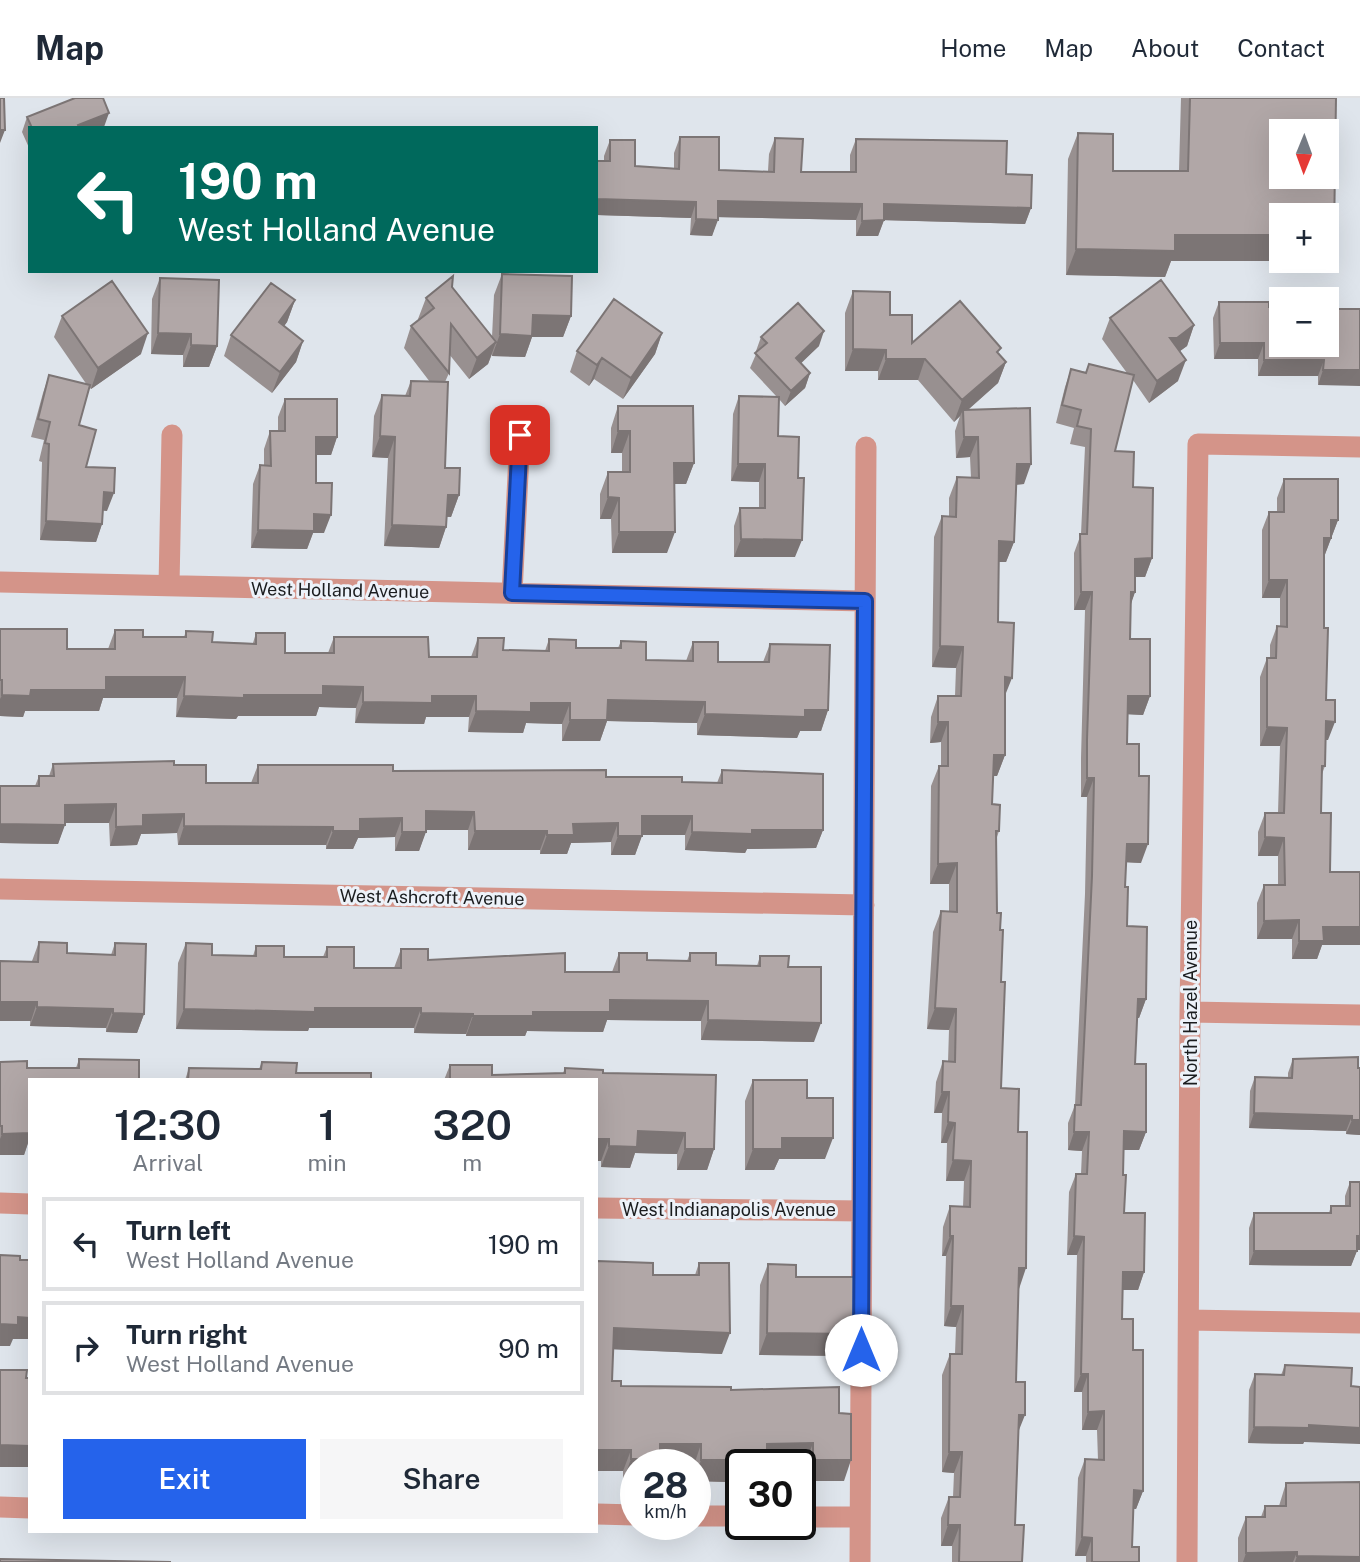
<!DOCTYPE html>
<meta charset="utf-8">
<style>
:root{--surface:#fff;--page:#f6f6f7;--text:#1f2937;--muted:#747a83;--line:#e0e1e3;--accent:#2563eb}
body{margin:0;font-family:"Public Sans",sans-serif;background:var(--page);color:var(--text);height:100vh;display:flex;flex-direction:column;font-size:26px;white-space:nowrap}
*{box-sizing:border-box;margin:0}
p{font-size:23px;color:var(--muted)}
.icon{flex:none;width:38px;height:38px;fill:none;stroke:currentColor;stroke-width:2;stroke-linecap:round;stroke-linejoin:round}
.map{position:relative;flex:1;overflow:hidden}
.details{position:absolute;left:28px;top:980px;width:570px;height:455px;display:flex;flex-direction:column;background:var(--surface);border-radius:0px;box-shadow:0 7px 28px #0002}
.details>*{flex:none}
.guide{position:absolute;left:28px;top:28px;width:570px;height:147px;border-radius:0px;box-shadow:0 7px 28px #0002;background:#00695c;color:#fff;overflow:hidden}
.needle{width:46px;rotate:181deg}
.controls{position:absolute;left:1269px;top:21px;display:grid;gap:14px}
.controls a{display:grid;place-items:center;width:70px;height:70px;border-radius:0px;background:var(--surface);box-shadow:0 7px 28px #0002;font-size:35px}
.speed{position:absolute;left:620px;top:1351px;display:flex;gap:14px;font-size:35px;font-weight:700;text-align:center}
.speed>*{display:grid;place-content:center;width:91px;height:91px;border-radius:50%;background:var(--surface);box-shadow:0 7px 28px #0002;line-height:1}
.speed small{font-size:18px;font-weight:400}
.speed .limit{border:4px solid #111;border-radius:10px;background:#fff;color:#111}
.pin{position:absolute;display:grid;place-items:center;width:60px;height:60px;color:#fff;margin:-30px;border-radius:14px;box-shadow:0 4px 10px #0006}
.me{position:absolute;width:77px;margin:-38px;rotate:0deg;stroke-linejoin:round;filter:drop-shadow(0 0 5px #0008)}
.turn{display:flex;align-items:center;gap:24px;height:147px;padding:0 35px;font-size:32px}
.turn .icon{width:91px;height:91px;stroke-width:2.5}
.turn b{display:block;font-size:49px;line-height:60px}
.eta{display:flex;justify-content:space-evenly;align-items:center;height:119px;text-align:center}
.eta b{font-size:42px;font-weight:600;line-height:49px}
.action{display:flex;gap:14px;margin-top:auto;padding:14px 35px}
.action a{flex:1;height:80px;border-radius:0px;background:var(--accent);color:#fff;font-size:28px;font-weight:600;line-height:80px;text-align:center}
.action a+a{background:var(--page);color:var(--text)}
ul{padding:0;list-style:none}
li{display:flex;align-items:center;gap:21px;height:94px;margin:0 14px 10px;padding:0 21px;border:4px solid var(--line);border-radius:0px}
li div{flex:1}
li b{display:block;font-size:26px}
li em{font-style:normal}
header{display:flex;align-items:center;gap:42px;box-sizing:border-box;height:98px;padding:0 35px;background:var(--surface);border-bottom:2px solid var(--line)}
header strong{font-size:33px}
nav{display:flex;gap:38px;margin-inline-start:auto;font-size:24px}
.map>svg:first-child{display:block}
.lines{fill:none;stroke-linecap:round;stroke-linejoin:round}
.minor{stroke:#d49489;stroke-width:21}
.wall{fill:#989090}
.shaded-wall{fill:#7c7575}
.building{fill:#b1a7a7;stroke:#7c7575;stroke-width:2;fill-rule:evenodd}
.route-casing{stroke:#184099;stroke-width:18}
.route{stroke:#2563eb;stroke-width:12}
.labels{text-anchor:middle;dominant-baseline:central;stroke-width:6;stroke-linejoin:round;paint-order:stroke}
.street-label{font-size:18px;fill:#1b1d1f;stroke:#edf2f9}
</style>
<header>
<strong>Map</strong>
<nav><a>Home</a><a>Map</a><a>About</a><a>Contact</a></nav>
</header>
<div class="map">
<svg width="1360" height="1464" viewBox="0 0 1360 1464">
<rect width="100%" height="100%" fill="#dfe5ec"/>
<g class="lines">
<!-- minor -->
<path class="minor" d="M0,484L865,503
M169,488L172,337
M512,495L520,337
M0,791L864,807
M1190,914L1360,917
M0,1105L30,1106
M597,1110L862,1113
M1189,1222L1360,1225
M0,1409L30,1410
M597,1416L635,1417
M695,1418H740
M800,1419H860
M860,1464L866,349
M1187,1464L1190,914L1198,346L1360,349"/>
</g>
<!-- wall -->
<path class="wall" d="M1181,0H1336L1326,159L1325,163H1171L1165,179L1066,177L1068,61L1078,35L1113,73H1179Z
M27,19L104,29L30,30V52L22,34Z
M680,39L719,72L768,73L769,56L775,40L801,74H850V57L856,41L1006,76L1031,110L1025,126L884,122L878,138H856V122L718,119L712,138L690,137L691,120L597,117V63H604V58L610,42L635,68L674,70V55Z
M502,176L571,218L563,239H532L525,259L492,258V256L488,266L469,281L449,256V275L445,284V370L459,397L451,419H447L446,429L439,450L384,448L388,360L372,359L374,318L382,297L405,298L411,283L430,284L404,250L411,228L419,222L418,221L426,200L452,189L492,239L494,197Z
M160,180L217,248L209,269H183V257L151,256L152,201Z
M853,193L890,217L912,245L999,257L1006,264L998,285L968,312L1024,386L1016,387L1014,444L1006,464H998V524L1005,600V657L997,678H993L992,706L999,733L996,742L997,815L1000,832L1001,990L1018,1034V1191L1016,1284L1019,1334L1015,1427L1022,1464H952V1448H941V1420L949,1399H953L954,1375L942,1374V1277L950,1256H955L956,1229L944,1228L946,1158H942L943,1129L950,1108L963,1109L964,1083H946L947,1045H941L942,1015H934L936,984L943,963L948,964L949,932L927,931L933,834L941,813H949V786H930L931,688L939,668H941V644L930,645L931,619L938,598H955L956,570L932,569L934,439L942,418H949V400L957,379L971,380L970,359L956,360L955,333L960,318L954,324L918,282H878V273H845V215Z
M295,202L287,224L284,228L303,243L296,264L272,295L224,258L231,237Z
M1219,204L1269,209L1281,247L1360,211L1318,287V278H1258V261H1214L1213,220Z
M62,218L141,256L91,291L89,289L79,327L86,369L107,413L103,412L102,426L96,444L40,442L42,364L39,363L44,342L31,339L43,295L49,277L87,287L54,239Z
M1110,220L1194,227L1187,248L1180,253L1178,283L1149,305L1133,282L1115,353L1133,389L1152,460L1145,479H1135V494L1130,507V541L1150,598L1143,617L1128,616L1127,646L1139,678L1141,765L1126,764L1125,789L1127,828L1146,901L1139,920H1137L1135,966L1146,1034L1139,1052H1124L1123,1077L1124,1115L1144,1174L1138,1192H1123L1122,1221L1133,1252L1143,1393L1136,1411H1133L1132,1449L1139,1464H1086V1458H1075L1078,1380L1085,1361L1098,1362L1097,1332H1082V1294H1074L1077,1157H1067L1069,1094L1076,1076H1081L1082,1053L1068,1052V1025L1075,1007L1085,796L1087,699H1081V660L1085,512H1074V455L1081,436L1085,349L1070,346L1074,330L1056,325L1065,289L1071,271L1086,274L1089,266L1127,275L1102,241Z
M662,235L655,256L623,301L594,281L589,288L570,274L577,253Z
M761,239L819,248L800,265L810,275L805,290L785,308L779,301L778,338L795,459H734V428L740,410H759V384L731,383L733,316L739,298L777,299L750,270L757,254L756,253Z
M285,301L337,339L331,357H316V385L324,435H313L307,451L251,450L253,386L260,367H264V351L270,333H278V319Z
M618,308L694,365L686,386H674L667,455H612L611,421H600V396L608,374H622V355H611V330Z
M1284,381L1338,422L1324,459V530L1328,642H1326L1325,668L1322,676L1321,715L1322,847L1317,861H1292V841H1257V805L1264,787H1278V758H1258V734L1265,715H1278L1280,648H1260V579L1267,560H1270V547L1277,528L1280,529V500H1262V432L1269,414H1277V400Z
M0,531L67,551H108L115,532L143,539H184L186,533L212,544L253,545L256,535L285,555H328L334,539L429,559H471L478,540L503,552L545,553L549,541L576,550H618L621,543L646,562L686,563L693,544L718,564H763L770,546L828,612L821,633H800L797,640L697,637V625L607,623L600,643H562V626L526,625L523,635L468,634L469,619H426L424,626L355,625L356,610L319,609L316,618H238L236,621L176,619L177,600H103L99,613H25L23,619L0,618Z
M53,666L174,667L206,685H251L258,667L393,673L606,679L682,684L717,685L722,672L823,732L816,750L747,751L745,755L685,752V737H642L635,757H611V744L571,745L567,756H540V752H468V732H426L419,753H395V739L358,740L353,751H326V747H178L177,735L141,736L137,747L110,748L109,725H65L58,746L0,745V688H35L39,678H49Z
M39,844L67,855L111,857L115,845L144,916L137,935L106,934V930L30,928L32,863Z
M186,845L212,857L253,858L256,848L284,859H323L327,849L354,870H394L401,851L428,862L565,874H612L619,855L647,862L687,863L690,855L716,867L757,868L760,858L788,869L814,944L701,942V923L607,922L603,934L527,933L525,938H466V936L414,935V930H309L308,933L176,931L178,865Z
M79,961L139,962L28,1045L24,1057H0V964L27,970H76Z
M1293,961L1360,970V1037L1346,1036V1033L1249,1030L1250,993L1255,979L1288,980V975Z
M262,964L296,975L371,982H185L189,970L259,971Z
M450,967L492,977L563,975L565,970L603,975L714,1051L707,1072H677V1056L635,1055L630,1070L601,1069V1063H597V982H444Z
M753,982L807,1000L825,1061H779L774,1072H745V1003Z
M1350,1084H1360V1152H1357L1351,1168L1249,1167V1130L1254,1115H1329L1331,1108H1345V1098Z
M597,1163L653,1177H695L699,1165L722,1256L613,1251L612,1283L621,1288L731,1292L839,1315L844,1383H805V1367H740V1376H731L728,1384L695,1383V1367H635L623,1383V1373Z
M768,1166L796,1179L855,1236L847,1258L759,1257L760,1187Z
M1285,1267L1304,1344L1303,1346L1248,1345L1249,1292L1255,1276L1281,1277Z
M1286,1385L1360,1464H1238V1440L1246,1419H1261L1265,1408H1279Z"/>
<!-- shaded-wall -->
<path class="shaded-wall" d="M109,15L104,29L77,30L78,27Z
M0,32H5L0,45Z
M597,101L696,104L691,120L597,117Z
M718,103L862,106L856,122L712,119Z
M884,106L1031,110L1025,126L878,122Z
M696,121L718,122L712,138L690,137Z
M884,122L878,138H856L862,123Z
M1175,137H1281V163H1325H1171L1165,179L1066,177L1076,151Z
M1326,138H1334L1326,159Z
M295,202L287,224L271,246L279,224Z
M533,217L571,218L563,239H532L525,259L492,258L500,236Z
M1194,227L1187,248L1169,261L1170,240Z
M824,233L819,248L791,275L796,260Z
M148,235L141,256L91,291L98,270Z
M158,235L191,236L183,257L151,256Z
M662,235L655,256L623,301L631,280Z
M303,243L296,264L272,295L280,274Z
M496,244L488,266L469,281L477,260Z
M1220,245H1264L1258,261H1214Z
M191,247L217,248L209,269H183Z
M853,251L886,252L878,273H845Z
M602,260L594,281L589,288L597,267Z
M886,261H925L918,282H878Z
M1186,262L1178,283L1149,305L1157,283Z
M1264,262H1324L1318,278H1258Z
M1006,264L998,285L963,316V312L960,318L954,324L962,302Z
M1323,272H1360V288L1318,287Z
M810,275L805,290L785,308L791,293Z
M618,333H630L622,355H611Z
M380,338L395,339L388,360L372,359Z
M316,339H337L331,357H309Z
M964,339H978L970,359L956,360Z
M674,365H694L686,386H667Z
M738,366H765L759,384L731,383Z
M1017,366H1031L1024,386L1009,387Z
M104,394L114,395L107,413L97,412Z
M448,397H459L451,419L440,418Z
M608,399L619,400L611,421H600Z
M314,416L331,417L324,435H313L307,451L251,450L258,432Z
M1331,422H1338L1324,459H1317Z
M46,423L102,426L96,444L40,442Z
M392,427L446,429L439,450L384,448Z
M619,434H675L667,455H612Z
M741,441L802,442L795,459H734Z
M999,443L1014,444L1006,464H991Z
M1152,460L1145,479H1128L1135,461Z
M1269,482H1287L1280,500H1262Z
M1081,494H1092L1085,512H1074Z
M1131,494H1135L1129,512Z
M940,548L963,549L956,570L932,569Z
M106,579H185L177,600H103L99,613H25L23,619L0,618V601L2,597Z
M1005,579L1012,580L1004,600Z
M323,588L363,589L356,610L319,609L316,618H238L236,621L176,619L184,598L244,597Z
M432,598H476L469,619H426L424,626L355,625L363,604Z
M1128,598H1150L1143,617L1121,616Z
M608,602L705,604L697,625L607,623L600,643H562L570,622Z
M531,605H570L562,626L526,625L523,635L468,634L476,613Z
M805,612H828L821,633H800L797,640L697,637L705,616Z
M1326,623L1335,624L1328,642H1320Z
M938,624H948L941,644L930,645Z
M1267,629L1287,630L1280,648H1260Z
M994,657H1005L997,678H986Z
M1087,680H1094L1087,699H1081Z
M116,706L109,725H58L65,707Z
M426,713L474,714L468,732H419Z
M184,716L177,735L141,736L137,747L110,748L116,729L143,717Z
M642,718H692L685,737H635Z
M402,720L395,739L358,740L353,751H326L333,733L360,721Z
M618,725L611,744L571,745L567,756H540L547,737L573,726Z
M0,726L65,727L58,746L0,745Z
M184,728L333,729L326,747H178Z
M752,732H823L816,750L747,751L745,755L685,752L692,734Z
M475,733H547L540,752H468Z
M402,734H426L419,753H395Z
M618,738H642L635,757H611Z
M1265,739L1284,740L1278,758H1258Z
M1127,746H1148L1141,765L1120,764Z
M957,765L949,786H930L938,766Z
M1299,822L1292,841H1257L1264,823Z
M1323,829H1360V847H1322L1317,861H1292L1299,843Z
M1138,901H1146L1139,920H1131Z
M610,902L708,903L701,923L607,922L603,934L527,933L525,938H466L473,918L533,914Z
M0,904H37L31,923H0Z
M37,909L113,911L106,930L30,928Z
M315,910H421L414,930H309L308,933L176,931L184,911Z
M935,910L956,911L949,932L927,931Z
M113,915L144,916L137,935L106,934Z
M421,915L473,916L466,936L414,935Z
M708,922L821,925L814,944L701,942Z
M942,994H949L942,1015H934Z
M1254,1015L1352,1018L1346,1033L1249,1030Z
M1352,1022H1360V1037L1346,1036Z
M948,1024L955,1025L947,1045H941Z
M30,1028V1045H28L24,1057H0V1041L2,1036Z
M638,1033L685,1035L677,1056L635,1055L630,1070L601,1069L609,1048Z
M1124,1033L1146,1034L1139,1052H1118Z
M1074,1034H1089L1082,1053L1068,1052Z
M782,1040H833L825,1061H779L774,1072H745L753,1051Z
M597,1041H609L601,1063H597Z
M685,1051H714L707,1072H677Z
M953,1062L971,1063L964,1083H946Z
M950,1138H953L946,1158H942Z
M1074,1138L1084,1139L1077,1157H1067Z
M1357,1138H1360V1152H1351Z
M1254,1153H1357L1351,1168L1249,1167Z
M1019,1170H1026L1019,1191Z
M1123,1174H1144L1138,1192H1117Z
M951,1208H963L956,1229L944,1228Z
M18,1219L30,1220V1241H13L10,1248H0V1226Z
M614,1230L730,1235L722,1256L606,1251Z
M767,1235L855,1236L847,1258L759,1257Z
M1081,1276H1088L1082,1294H1074Z
M1104,1313L1097,1332H1082L1088,1314Z
M1019,1317H1025L1017,1337Z
M1309,1327L1360,1330V1346L1304,1344L1303,1346L1248,1345L1254,1329Z
M813,1345L805,1367H740V1376H731L728,1384L695,1383V1379L701,1362L736,1355L767,1346Z
M660,1346H701L694,1367H635V1383H623L631,1361Z
M0,1347L30,1348V1369H0Z
M597,1352H631L623,1373H597Z
M949,1354H962L954,1375L942,1374Z
M813,1362H851L844,1383H805Z
M1134,1392L1143,1393L1136,1411L1128,1410Z
M948,1427H960L952,1448H941Z
M1082,1439L1092,1440L1086,1458H1075Z
M1297,1454L1293,1464H1243L1246,1455Z
M1297,1458L1360,1459V1464H1295Z"/>
<!-- building -->
<path class="building" d="M0,0H4L5,32H0Z
M75,0H103L109,15L78,27L79,30H32L27,19Z
M1190,0H1336L1334,138H1326V117H1281V137H1175V153L1076,151L1078,35L1113,36V73H1188ZM1281,33H1326V79H1281Z
M680,39H719V72L774,74L775,40L803,41L801,74H856V41L1007,43L1006,76L1032,77L1031,110L884,106V122L862,123V106L718,103V122L696,121V104L597,101V63H610V42H635V68L679,71Z
M502,176L572,178L571,218L533,217L532,238L500,236Z
M453,178L452,189L496,244L477,260L451,226L449,275L411,228L434,210L426,200Z
M160,180L219,182L217,248L191,247V236L158,235Z
M1161,182L1194,227L1177,240H1170L1186,262L1157,283L1110,220Z
M112,183L148,235L98,270L62,218Z
M271,185L295,202L279,224L303,243L280,274L231,237Z
M853,193L890,194V217H912V245L960,203L1001,250L997,254L1006,264L962,302L925,261H886V252L853,251Z
M614,201L662,235L631,280L602,260L597,267L577,253Z
M1219,204H1269V209H1281V247H1326V211H1360V272H1323L1324,262H1264V245H1220Z
M798,205L824,233L796,260L810,275L791,293L755,255L767,245L761,239Z
M1089,266L1134,277L1115,353L1134,354L1133,389L1153,390L1152,460L1135,461V494H1131L1130,541H1150V598H1128L1127,646H1139V678H1149L1148,746H1127L1125,789H1128L1127,828L1147,829L1146,901H1138L1135,966H1146V1034L1124,1033L1123,1077H1126L1124,1115H1145L1144,1174H1123L1122,1221H1133V1252H1143V1393L1134,1392L1132,1449H1139V1464H1092V1440L1082,1439L1085,1361L1104,1362V1313L1088,1314V1276H1081L1084,1139L1074,1138L1076,1076H1087L1089,1034H1074L1075,1007H1081L1092,778L1094,680H1087V642L1092,494H1081L1080,436H1087L1091,331L1077,328L1081,312L1062,307L1071,271L1086,275Z
M49,277L90,287L79,327L96,332L86,369L115,370L114,395L104,394L102,426L46,423L49,346L45,345L50,324L38,321Z
M411,283L448,284L445,370H460L459,397H448L446,429L392,427L395,339L380,338L382,297L410,298Z
M739,298L779,299L778,338L799,339L798,380H804L802,442L741,441L740,410H765V366H738Z
M285,301H337V339H316V385H332L331,417L314,416V433L258,432L260,367L271,368L270,333H285Z
M618,308H693L694,365H674L675,434H619V400L608,399V374H630V333H618Z
M1030,310L1031,366H1017L1014,444L999,443L998,524L1014,525L1012,580L1005,579V657H994L992,706L1000,707L999,733H996L997,815H1001L1000,832H1003L1001,884H1005L1001,990L1019,991L1018,1034H1027L1026,1170H1019L1016,1284H1025V1317H1019L1015,1427H1024L1022,1464H959L960,1427H948L949,1399H960L962,1354H949L950,1256H962L963,1208H951L953,1138H950V1108L970,1109L971,1063L953,1062L955,1025L948,1024L949,994H942L943,963L955,964L956,911L935,910L941,813L957,814V765L938,766L939,668H948V624H938V598H961L963,549L940,548L942,418L956,419L957,379L979,380L978,339H964L963,312Z
M1284,381H1338V422H1331V440H1324V530H1328L1326,602H1335V624L1326,623L1325,668H1322L1321,715H1331L1330,774H1360V829H1323L1324,843H1299V822L1264,823V787H1285L1284,740L1265,739V715H1284L1287,630L1267,629V560H1276L1277,528L1287,529V482H1269V414H1284Z
M0,531H67V551H115V532H143V539H186V533L213,534L212,544L256,546V535H285V555H334V539H428L429,559H477L478,540H504L503,552L549,553V541L576,542V550H621V543L646,544V562L693,563V544H718V564H769L770,546L830,547L828,612H805V619L705,616V604L608,602L607,622H570V605H531V614L476,613V598H432V605L363,604V589L323,588V597H244V600L184,598L185,579H106V592H31L30,598L2,597V582H0Z
M174,663V667H206V685H258V667H393V673L606,672V679H682V684L722,685V672L823,676V732H752V736L692,734V718H642V738H618V725L573,726L574,737H547V733H475L474,714L426,713V734H402V720L360,721V733H333V729L184,728V716L143,717V728L116,729V706L65,707V727L0,726V688H39V678H54L53,666Z
M39,844L67,845V855L115,857V845L146,846L144,916L113,915V911L37,909V904H0V863L38,864Z
M186,845L212,846V857L256,858V848H284V859H327V849H354V870H401V851H428V862L565,855V874H619V855H647V862L690,863V855H716V867L760,868V858H789L788,869H821V925L708,922V903L610,902V914H533V918H473V916L421,915V910H315V914L184,911Z
M1358,959V970H1360V1022H1352V1018L1254,1015L1255,979L1292,980L1293,961Z
M79,961L139,962V982H30V1035L2,1036V1028H0V964L27,963V970H79Z
M262,964L297,965L296,975H371V982H188L189,970L261,971Z
M450,967H492V977L565,975V970L603,972V975L716,977L714,1051H685V1035L638,1033L637,1049L609,1048V1041H597V982H450Z
M753,982H807V1000H833V1040H782V1051H753Z
M1350,1084H1360V1138H1357V1153H1254V1115H1331V1108H1350Z
M0,1157L20,1158V1162H30V1220L18,1219V1227L0,1226Z
M597,1163L653,1165V1177H699V1165H729L730,1235L614,1230L612,1283H621V1288L731,1289V1292L839,1289V1315L851,1316V1362H813V1345L767,1346V1355H736V1362H701V1346H660V1361H631V1352H597Z
M768,1166L796,1167V1179H856L855,1236L767,1235Z
M1285,1267L1352,1270L1351,1288L1360,1289V1330L1309,1327V1330L1254,1329L1255,1276L1284,1277Z
M0,1272H27L26,1280H30V1348L0,1347Z
M1360,1384V1459L1297,1458V1454L1246,1455V1419H1265V1408H1286V1385Z
M0,1461L171,1464H0Z"/>
<g class="lines">
<defs>
<path id="route" d="M520,337L512,495L865,503L861,1252"/>
</defs>
<!-- route casing -->
<use href="#route" class="route-casing"/>
<!-- route -->
<use href="#route" class="route"/>
</g>
<g class="labels">
<!-- street labels -->
<g class="street-label">
<text transform="translate(340 492) rotate(1)">West Holland Avenue</text>
<text transform="translate(432 799) rotate(1)">West Ashcroft Avenue</text>
<text transform="translate(1190 905) rotate(-90)">North Hazel Avenue</text>
<text x="729" y="1111">West Indianapolis Avenue</text>
</g>
</g>
</svg>
<div class="controls">
<a><svg class="needle" viewBox="-14 -14 28 28"><path d="M0-13l5 13h-10z" fill="#e53935"/><path d="M0 13l5-13h-10z" fill="#747a83"/></svg></a>
<a>+</a>
<a>−</a>
</div>
<div class="speed"><div>28<small>km/h</small></div><div class="limit">30</div></div>
<div class="pin" style="left:520px;top:337px;background:#d93025"><svg class="icon" aria-label="arrive" viewBox="0 0 24 24"><path d="M6 21V4h12l-3 4 3 4H6"/></svg></div>
<svg class="me" style="left:861px;top:1252px" viewBox="-20 -20 40 40"><circle r="19" fill="#fff"/><path d="M0-13L10 11 0 6-10 11z" fill="#2563eb"/></svg>
<div class="guide">
<div class="turn"><svg class="icon" aria-label="left" viewBox="0 0 24 24"><path d="M17 20v-9H6M10 6l-5 5 5 5"/></svg><div><b>190 m</b>West Holland Avenue</div></div>
</div>
<section class="details">
<div class="eta">
<div><b>12:30</b><p>Arrival</p></div>
<div><b>1</b><p>min</p></div>
<div><b>320</b><p>m</p></div>
</div>
<ul>
<li><svg class="icon" aria-label="left" viewBox="0 0 24 24"><path d="M17 20v-9H6M10 6l-5 5 5 5"/></svg><div><b>Turn left</b><p>West Holland Avenue</p></div><em>190 m</em></li>
<li><svg class="icon" aria-label="right" viewBox="0 0 24 24"><path d="M7 20v-9h11M14 6l5 5-5 5"/></svg><div><b>Turn right</b><p>West Holland Avenue</p></div><em>90 m</em></li>
</ul>
<div class="action"><a>Exit</a><a>Share</a></div>
</section>
</div>
